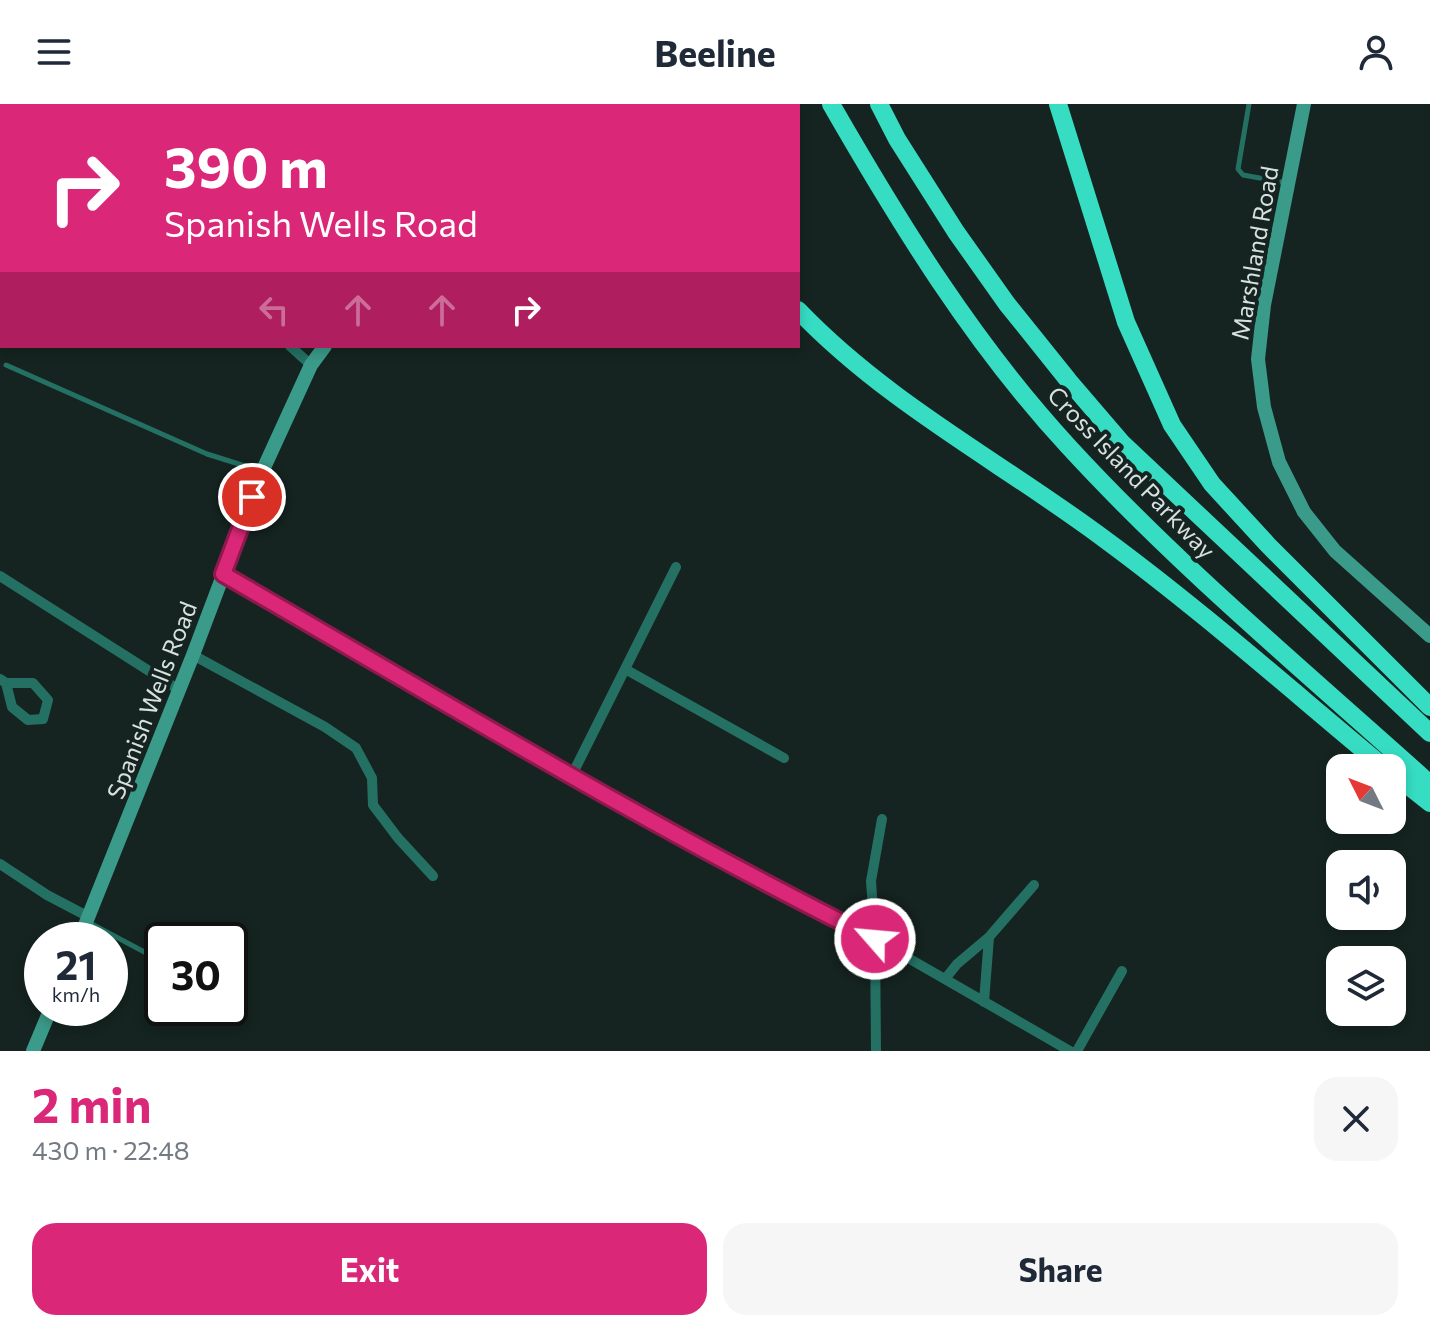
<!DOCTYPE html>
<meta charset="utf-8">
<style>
:root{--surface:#fff;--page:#f6f6f7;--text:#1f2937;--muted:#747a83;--accent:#db2777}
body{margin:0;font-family:Commissioner,sans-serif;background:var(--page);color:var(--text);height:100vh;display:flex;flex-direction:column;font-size:30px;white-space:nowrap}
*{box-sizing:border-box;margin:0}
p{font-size:26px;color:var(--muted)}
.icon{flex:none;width:44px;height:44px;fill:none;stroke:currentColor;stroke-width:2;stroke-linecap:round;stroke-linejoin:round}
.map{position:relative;height:947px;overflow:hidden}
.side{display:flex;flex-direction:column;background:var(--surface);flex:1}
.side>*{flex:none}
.banner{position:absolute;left:0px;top:0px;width:800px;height:244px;box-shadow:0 4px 12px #0003;background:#db2777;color:#fff;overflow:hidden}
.needle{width:52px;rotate:312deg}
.controls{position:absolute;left:1326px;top:650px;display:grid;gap:16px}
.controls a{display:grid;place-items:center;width:80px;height:80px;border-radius:16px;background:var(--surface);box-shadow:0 4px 12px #0003;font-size:40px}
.speed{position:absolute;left:24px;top:818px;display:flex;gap:16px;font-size:40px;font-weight:700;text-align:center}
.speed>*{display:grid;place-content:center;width:104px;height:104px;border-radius:50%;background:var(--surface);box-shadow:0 4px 12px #0003;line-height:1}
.speed small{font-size:20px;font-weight:400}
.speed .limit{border:4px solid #111;border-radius:12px;background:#fff;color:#111}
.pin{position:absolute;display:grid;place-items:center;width:68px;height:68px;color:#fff;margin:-34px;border:4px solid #fff;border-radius:50%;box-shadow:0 2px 8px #0007}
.me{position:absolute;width:88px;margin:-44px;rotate:297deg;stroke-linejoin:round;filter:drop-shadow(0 0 6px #0008)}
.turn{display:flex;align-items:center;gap:28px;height:168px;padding:0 32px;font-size:36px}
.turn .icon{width:104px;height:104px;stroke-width:2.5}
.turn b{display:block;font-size:56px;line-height:68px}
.lanes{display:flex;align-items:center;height:76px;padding:0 32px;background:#0003;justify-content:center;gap:40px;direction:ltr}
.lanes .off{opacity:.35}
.round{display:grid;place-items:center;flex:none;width:84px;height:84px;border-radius:24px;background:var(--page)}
.headline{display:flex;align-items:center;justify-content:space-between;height:136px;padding:0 32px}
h1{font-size:48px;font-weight:700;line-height:60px;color:var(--accent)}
.action{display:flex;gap:16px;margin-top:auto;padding:16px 32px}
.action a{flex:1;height:92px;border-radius:24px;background:var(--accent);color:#fff;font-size:32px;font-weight:700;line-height:92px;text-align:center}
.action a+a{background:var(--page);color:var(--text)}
header{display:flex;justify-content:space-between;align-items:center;height:104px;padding:0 32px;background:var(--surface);font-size:36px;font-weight:700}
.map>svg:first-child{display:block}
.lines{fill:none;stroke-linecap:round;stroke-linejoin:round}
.lane{stroke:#247164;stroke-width:5}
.street{stroke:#247164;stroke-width:10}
.secondary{stroke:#3b9b8a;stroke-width:14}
.highway{stroke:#36ddc3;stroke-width:18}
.route-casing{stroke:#8e194d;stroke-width:20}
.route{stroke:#db2777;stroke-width:14}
.labels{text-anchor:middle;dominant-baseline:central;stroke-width:8;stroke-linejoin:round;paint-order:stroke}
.street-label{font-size:24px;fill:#d8e1df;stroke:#152420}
</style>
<header><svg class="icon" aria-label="menu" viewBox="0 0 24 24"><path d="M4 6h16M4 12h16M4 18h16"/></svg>Beeline<svg class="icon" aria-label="person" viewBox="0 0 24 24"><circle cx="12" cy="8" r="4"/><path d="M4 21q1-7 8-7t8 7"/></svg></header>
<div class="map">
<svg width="1430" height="947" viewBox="0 0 1430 947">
<rect width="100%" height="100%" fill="#152420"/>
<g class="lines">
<!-- lane -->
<path class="lane" d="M1249,0L1238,65L1243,71L1287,79
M6,261L207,350L261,367
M88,818L150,851"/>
<!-- street -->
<path class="street" d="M0,2L2,3
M290,242L311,261
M223,470L571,673L723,758L875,835L1070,947
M0,472L179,586
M193,551L325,623L356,644L372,674L373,701L398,734L433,772
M625,565L784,654
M0,575L6,579H33L48,596L43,615L28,616L12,603L6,579
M571,673L676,463
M0,760L47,791L89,813
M945,875L957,860L989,833
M984,898L989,833L1034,781
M876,947L875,835L871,777L882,715
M1077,947L1122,867"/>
<!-- secondary -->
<path class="secondary" d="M396,0V2
M1304,0L1264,201L1258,255L1264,303L1279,358L1304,408L1335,447L1430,532
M385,2V0
M665,2L669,0
M79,836L193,551L262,368L311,261L325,242
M33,947L51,904"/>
<!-- highway -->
<path class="highway" d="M628,0L629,2
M831,0C900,120 973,239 1068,342C1179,463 1308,570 1430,680
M879,0L897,35L956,128L1007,200L1068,276L1122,339L1430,629
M1058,0L1126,218L1172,321L1212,380L1268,441L1430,603
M798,206C887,299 1001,358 1103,434C1201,506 1292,587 1385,664
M1392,669L1430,699"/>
</g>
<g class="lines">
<defs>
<path id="route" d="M252,393L223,470C439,595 652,724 875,835"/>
</defs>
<!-- route casing -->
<use href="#route" class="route-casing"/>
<!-- route -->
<use href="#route" class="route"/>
</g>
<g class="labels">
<!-- street labels -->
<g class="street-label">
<text transform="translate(1254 149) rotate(-80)">Marshland Road</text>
<text transform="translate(1132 368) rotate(46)">Cross Island Parkway</text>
<text transform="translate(151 596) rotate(-69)">Spanish Wells Road</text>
</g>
</g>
</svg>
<div class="controls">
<a><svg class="needle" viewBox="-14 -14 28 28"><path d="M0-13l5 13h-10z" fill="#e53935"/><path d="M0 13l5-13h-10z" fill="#747a83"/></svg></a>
<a><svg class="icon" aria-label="sound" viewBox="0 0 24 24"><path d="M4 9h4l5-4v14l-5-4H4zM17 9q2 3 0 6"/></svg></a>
<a><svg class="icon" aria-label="layers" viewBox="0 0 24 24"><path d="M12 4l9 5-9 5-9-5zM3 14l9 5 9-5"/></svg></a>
</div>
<div class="speed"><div>21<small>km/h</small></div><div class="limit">30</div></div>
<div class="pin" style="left:252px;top:393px;background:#d93025"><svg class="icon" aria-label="arrive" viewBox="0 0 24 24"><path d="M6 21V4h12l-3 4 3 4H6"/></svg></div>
<svg class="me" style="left:875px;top:835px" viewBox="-20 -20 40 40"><circle r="17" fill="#db2777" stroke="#fff" stroke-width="3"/><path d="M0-11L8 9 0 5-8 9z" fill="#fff"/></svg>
<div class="banner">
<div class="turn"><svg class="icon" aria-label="right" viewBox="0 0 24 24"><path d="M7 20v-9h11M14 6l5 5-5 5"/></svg><div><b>390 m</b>Spanish Wells Road</div></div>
<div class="lanes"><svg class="icon off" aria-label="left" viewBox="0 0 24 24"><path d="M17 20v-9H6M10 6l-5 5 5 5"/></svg><svg class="icon off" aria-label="ahead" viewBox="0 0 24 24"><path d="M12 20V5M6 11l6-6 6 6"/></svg><svg class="icon off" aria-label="ahead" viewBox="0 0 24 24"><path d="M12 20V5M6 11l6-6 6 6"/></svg><svg class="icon" aria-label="right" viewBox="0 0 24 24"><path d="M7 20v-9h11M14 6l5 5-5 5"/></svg></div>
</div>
</div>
<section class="side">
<div class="headline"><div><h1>2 min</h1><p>430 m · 22:48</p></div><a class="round"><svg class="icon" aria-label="close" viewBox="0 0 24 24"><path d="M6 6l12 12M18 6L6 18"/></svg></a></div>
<div class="action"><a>Exit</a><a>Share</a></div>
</section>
